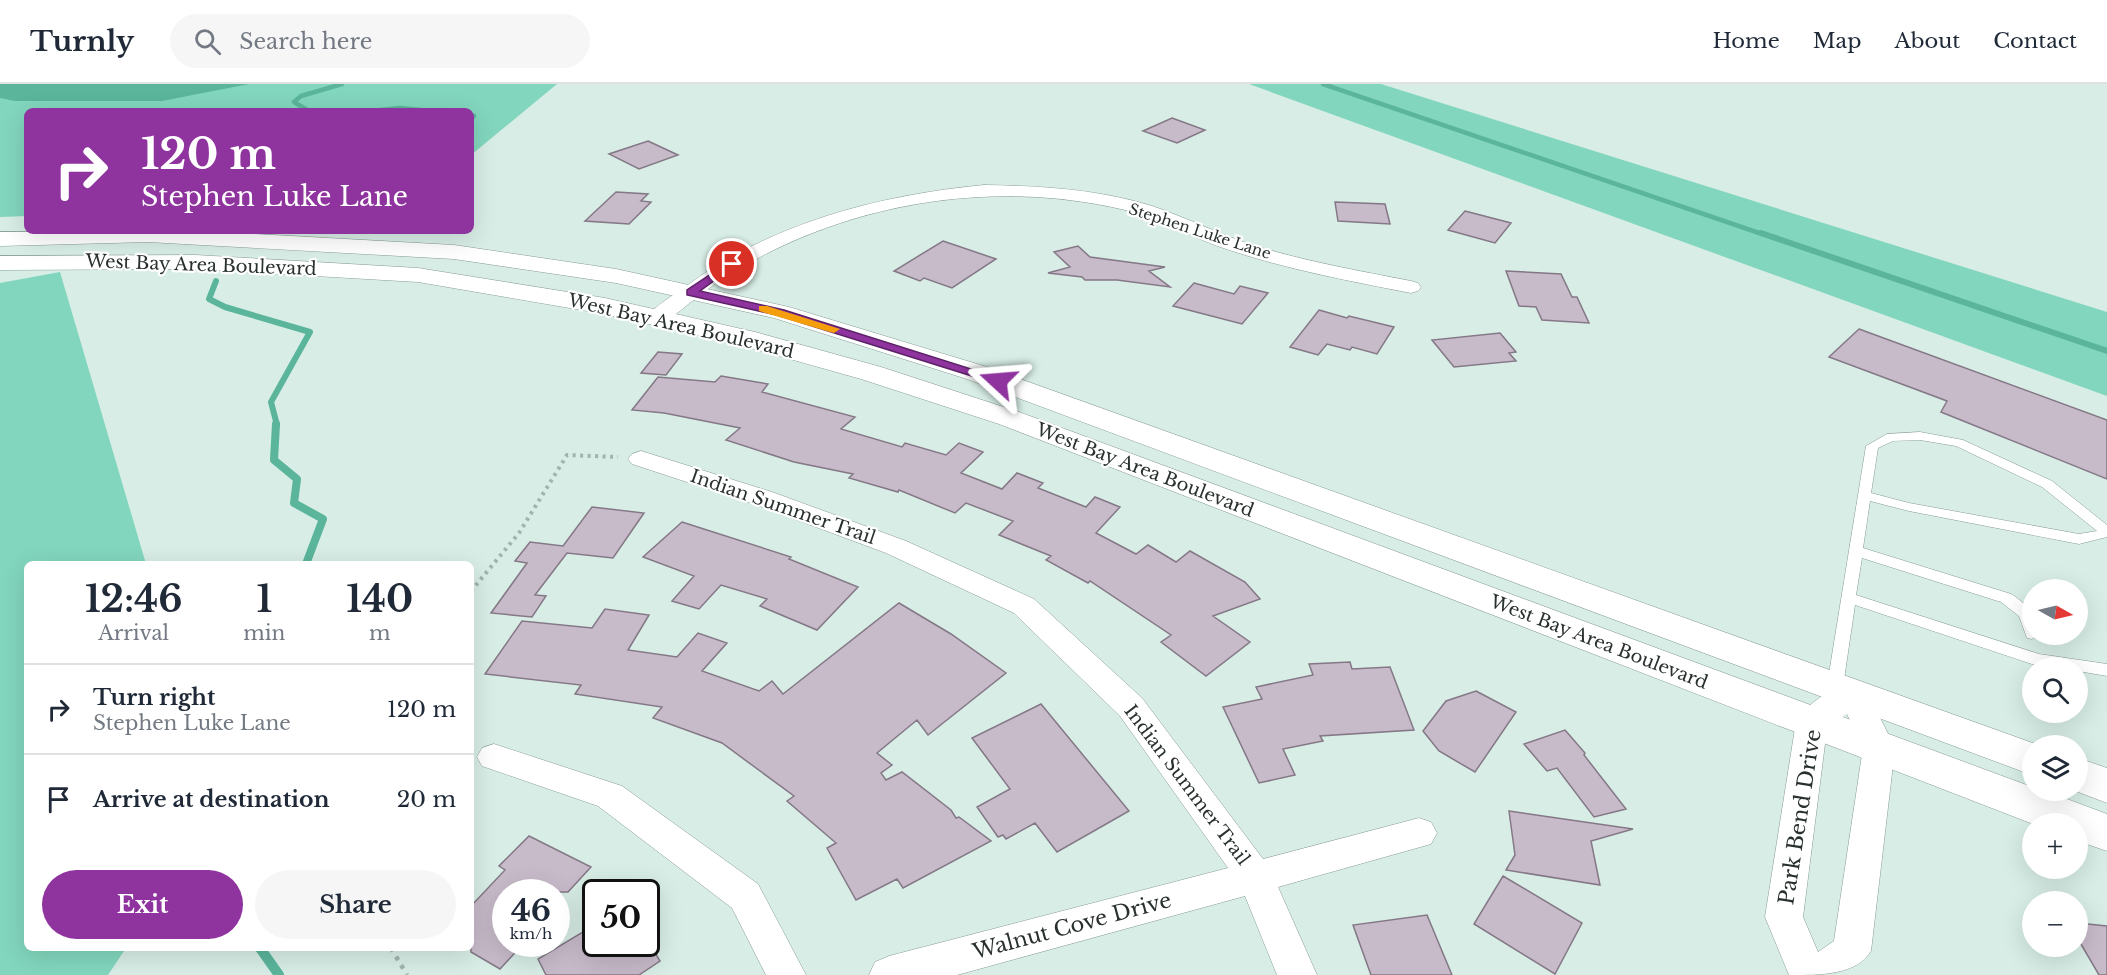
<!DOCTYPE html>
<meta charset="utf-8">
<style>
:root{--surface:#fff;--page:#f6f6f7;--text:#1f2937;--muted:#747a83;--line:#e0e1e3;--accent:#8f339e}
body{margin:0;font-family:"Libre Baskerville",serif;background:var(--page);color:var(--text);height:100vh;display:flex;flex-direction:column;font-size:22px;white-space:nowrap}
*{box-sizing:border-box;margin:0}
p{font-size:20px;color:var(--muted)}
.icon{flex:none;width:33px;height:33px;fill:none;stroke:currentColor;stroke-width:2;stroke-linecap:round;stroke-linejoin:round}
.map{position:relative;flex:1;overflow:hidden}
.panel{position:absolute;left:24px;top:477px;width:450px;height:390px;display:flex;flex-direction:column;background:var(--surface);border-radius:9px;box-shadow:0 6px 24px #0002}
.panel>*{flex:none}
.hud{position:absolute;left:24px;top:24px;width:450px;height:126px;border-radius:9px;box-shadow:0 6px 24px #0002;background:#8f339e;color:#fff;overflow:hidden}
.needle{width:39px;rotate:98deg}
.tools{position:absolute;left:2022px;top:495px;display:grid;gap:12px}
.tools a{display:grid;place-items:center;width:66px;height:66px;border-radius:50%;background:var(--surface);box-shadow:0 6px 24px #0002;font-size:30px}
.speed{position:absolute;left:492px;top:795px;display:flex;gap:12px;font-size:30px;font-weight:700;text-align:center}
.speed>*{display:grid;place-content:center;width:78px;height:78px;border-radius:50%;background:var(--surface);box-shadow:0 6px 24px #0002;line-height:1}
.speed small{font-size:15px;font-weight:400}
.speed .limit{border:3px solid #111;border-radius:9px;background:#fff;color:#111}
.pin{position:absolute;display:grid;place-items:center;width:51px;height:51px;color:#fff;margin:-26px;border:3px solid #fff;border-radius:50%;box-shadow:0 2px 6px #0007}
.me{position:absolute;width:66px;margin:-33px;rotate:289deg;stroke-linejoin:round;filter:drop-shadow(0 0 4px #0008)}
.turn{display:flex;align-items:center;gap:21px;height:126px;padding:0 18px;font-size:27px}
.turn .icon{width:78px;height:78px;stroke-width:2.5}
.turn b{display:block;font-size:42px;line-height:51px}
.eta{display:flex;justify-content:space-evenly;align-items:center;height:102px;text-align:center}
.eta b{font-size:36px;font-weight:700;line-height:42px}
.primary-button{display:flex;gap:12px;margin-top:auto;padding:12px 18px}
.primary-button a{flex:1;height:69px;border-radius:36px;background:var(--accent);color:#fff;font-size:24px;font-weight:700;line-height:69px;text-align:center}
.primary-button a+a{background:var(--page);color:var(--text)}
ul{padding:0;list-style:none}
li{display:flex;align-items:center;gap:18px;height:90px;padding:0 18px;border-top:2px solid var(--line)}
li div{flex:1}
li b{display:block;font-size:22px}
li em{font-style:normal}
header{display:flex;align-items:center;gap:36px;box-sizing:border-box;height:84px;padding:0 30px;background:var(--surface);border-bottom:2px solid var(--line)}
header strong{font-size:28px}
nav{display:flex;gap:33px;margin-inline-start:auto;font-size:21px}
.search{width:420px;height:54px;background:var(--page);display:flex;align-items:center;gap:15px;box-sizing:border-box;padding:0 21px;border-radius:33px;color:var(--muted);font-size:22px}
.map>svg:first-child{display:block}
.green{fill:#82d6bd}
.water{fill:#5ab59b}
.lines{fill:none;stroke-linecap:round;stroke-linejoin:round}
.stream-far3{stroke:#5ab59b;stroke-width:4.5}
.stream-far2{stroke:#5ab59b;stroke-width:6}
.stream-far1{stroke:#5ab59b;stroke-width:8}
.stream{stroke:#5ab59b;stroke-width:10}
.building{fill:#c7bac9;stroke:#847886;stroke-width:1.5}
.service-casing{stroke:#889c95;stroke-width:1}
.minor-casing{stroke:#889c95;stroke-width:1}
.secondary-casing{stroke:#889c95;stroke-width:1}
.path-far1{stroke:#a1b3ad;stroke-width:4;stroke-dasharray:3 4.5;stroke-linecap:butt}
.path{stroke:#a1b3ad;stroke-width:4.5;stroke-dasharray:4 6;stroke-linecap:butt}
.service{fill:#fff;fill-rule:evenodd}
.minor{fill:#fff;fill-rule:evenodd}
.secondary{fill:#fff;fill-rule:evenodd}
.route{fill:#8f339e;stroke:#5d2167;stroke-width:1.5}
.slow{fill:#f59e0b}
.labels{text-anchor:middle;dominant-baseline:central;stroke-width:4.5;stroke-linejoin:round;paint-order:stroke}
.far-street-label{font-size:15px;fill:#29312f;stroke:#fff}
.street-label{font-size:18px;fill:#29312f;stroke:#fff}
.near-street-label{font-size:21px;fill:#29312f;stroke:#fff}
</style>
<header>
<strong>Turnly</strong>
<div class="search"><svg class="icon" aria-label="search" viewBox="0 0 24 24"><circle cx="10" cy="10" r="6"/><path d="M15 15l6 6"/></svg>Search here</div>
<nav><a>Home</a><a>Map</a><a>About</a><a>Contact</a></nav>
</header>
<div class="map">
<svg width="2107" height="891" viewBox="0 0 2107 891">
<rect width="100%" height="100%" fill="#d7ede5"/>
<!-- green -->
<path class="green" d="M0,0H557L471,71V27H27V132L0,133Z
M1249,0H1381L2107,228V312Z
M60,188L146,480H27V864H126L108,891H0V199Z"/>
<!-- water -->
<path class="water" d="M0,0H249L162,17H15L0,14Z"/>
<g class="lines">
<!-- stream-far3 -->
<path class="stream-far3" d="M1323,0L1765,151
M309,27L294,18L301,12L342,0
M370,27L400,24L431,27
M471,31L474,32L471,36"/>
<!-- stream-far2 -->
<path class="stream-far2" d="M1761,149L2107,267
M216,197L209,215L225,223L310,248L271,318L277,341"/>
<!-- stream-far1 -->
<path class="stream-far1" d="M276,340L274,376L297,395L294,419L323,435L306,480"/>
<!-- stream -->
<path class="stream" d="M260,864L279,891"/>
</g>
<!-- building -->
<path class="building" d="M1172,34L1205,46L1177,59L1143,47Z
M648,57L678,71L639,85L609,70Z
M616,108L648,110L641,117L651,118L629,140L585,137Z
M1335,118L1385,120L1390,140L1338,137Z
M1465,127L1511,139L1495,159L1448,146Z
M943,157L996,175L952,204L924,194L920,197L894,187Z
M1078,162L1090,173L1165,183L1149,187L1170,203L1117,196H1085L1082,193L1048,189L1070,183L1054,168Z
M1506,187L1561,190L1572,213H1577L1589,239L1542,236L1536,223L1519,222Z
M1194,199L1234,210L1240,202L1268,209L1242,240L1173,222Z
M1319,226L1347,234L1349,232L1394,243L1377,270L1352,263L1350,266L1327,260L1318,271L1290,263Z
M1859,245L2107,336V395L1941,328L1947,317L1829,273Z
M1500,249L1516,268L1509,269L1516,277L1454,283L1432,256Z
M658,268L682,270L666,291L641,289Z
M721,292L768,300L762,308L855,333L841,345L902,363L905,359L946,371L959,359L983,368L961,389L1002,405L1017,389L1043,399L1038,404L1086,423L1095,413L1120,423L1096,449L1136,470L1148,461L1176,478L1190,467L1245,498L1260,515L1213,532L1250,558L1206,592L1161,558L1171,551L1090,497L1088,499L1046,476L1051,472L999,451L1013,437L966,419L955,429L899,406L898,408L849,394L853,390L794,378L726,356L740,344L664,329L632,326L658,293L715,298Z
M592,423L644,429L613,474L567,469L535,511L546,512L532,533L491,529L527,479L515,477L530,458L563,462Z
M682,438L791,473L789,475L858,503L817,546L760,522L767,515L721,501L699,525L672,517L694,492L643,473Z
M899,519L951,550L1006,589L928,651L917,636L877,669L892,681L881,689L886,696L902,688L951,726L956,734L959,733L991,757L903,804L897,795L856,816L827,764L836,759L787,717L794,712L722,659L653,634L662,623L575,610L581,601L485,590L522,537L592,544L605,525L649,531L628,566L677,573L698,549L727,559L702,587L759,607L772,597L783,610Z
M1350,578L1352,585L1390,583L1414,646L1320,652L1323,657L1283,665L1295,691L1259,699L1223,623L1262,615L1256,603L1313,591L1309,580Z
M1476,607L1516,628L1475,688L1439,667L1423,647L1446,617Z
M1041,620L1129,727L1057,768L1035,739L1006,755L1003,751L998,753L977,723L1010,705L972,654Z
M1565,646L1585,669L1584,671L1626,725L1594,733L1557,684L1547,687L1524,660Z
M1509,727L1633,745L1591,757L1600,801L1506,786L1515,771Z
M529,752L591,783L568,808H506V860H523L500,885L471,868V822L505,786L499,782Z
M1503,792L1582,839L1555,890L1474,840Z
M1427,831L1452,891H1371L1353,841Z
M2078,839L2107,842V891H2099L2078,855Z
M596,840V860H650L660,877L639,891H546L538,875Z"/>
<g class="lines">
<defs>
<path id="service" d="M1920,348L1963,356L2052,397L2107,441V453L2079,460L1909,427L1870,417L1863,464L2011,510C2031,523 2032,528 2032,550H2039L2032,555L2027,554L2019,532L2001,518L1862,474L1856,511L2039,570L2107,580V592L2078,587V584L2038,582L1855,521L1843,602L1841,606L1835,608L1829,606L1827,602L1866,362L1887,350ZM1920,356L1956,362L2042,403L2097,447L2079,450L1909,419L1871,409L1878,364L1893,357Z"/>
<path id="minor" d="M984,101C1040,102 1097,105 1152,122C1188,134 1222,152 1259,163C1309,178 1360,187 1411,197L1418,199L1421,203L1418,207L1411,209C1349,197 1286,185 1226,165C1195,155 1168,138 1137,129C1001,93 851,116 730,190C707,204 686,222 665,239L657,240L649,239L646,234C655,221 673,212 685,203C771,139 879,111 984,101Z
M641,367L772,408L906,457L1034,515L1142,614L1263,775L1419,734L1431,738L1437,749L1431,760L1278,803L1317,891H1277L1245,812L957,891H869L875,878L889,872L1228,784L1120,632L1014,529L886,469L754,420L632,380L628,375L632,370Z
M1853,597L1864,601L1895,664L1871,867C1856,891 1822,891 1789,891L1765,833L1796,638C1805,620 1834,603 1853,597ZM1847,630L1863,664L1834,857L1818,868L1803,833L1827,644Z
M494,660L622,702L758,800L806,891H766L732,824L598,722L482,682L477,673L482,664Z"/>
<path id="secondary" d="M202,147L454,161L616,185L789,223L987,283L2041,662H2032V691L967,295L774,234L616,199L454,175L148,158L0,162V148Z
M196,171L418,184L605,214L755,248L881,283L1019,328L2032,703V706H2043L2107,730V767L2078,757V740H2033L999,340L861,295L740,261L605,230L418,198L196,185L0,186V172Z
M2078,674L2107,684V719L2073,706H2078Z"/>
</defs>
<!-- service casing -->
<use href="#service" class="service-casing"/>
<!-- minor casing -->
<use href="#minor" class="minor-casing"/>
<!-- secondary casing -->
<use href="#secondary" class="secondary-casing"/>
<!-- path-far1 -->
<path class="path-far1" d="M471,507L519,449L567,371L618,373"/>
<!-- path -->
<path class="path" d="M391,864L407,891"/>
<!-- service -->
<use href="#service" class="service"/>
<!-- minor -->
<use href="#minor" class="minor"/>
<!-- secondary -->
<use href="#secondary" class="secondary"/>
</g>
<!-- route -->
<path class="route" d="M729,178L737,180L700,207L784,226L1003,295L1004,297L998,300L994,299L777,231L687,211V206Z"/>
<!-- slow -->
<path class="slow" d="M759,222H767L840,245L834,249L830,248L759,227Z"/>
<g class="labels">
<!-- far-street labels -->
<g class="far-street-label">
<text transform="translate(1200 147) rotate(18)">Stephen Luke Lane</text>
</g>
<!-- street labels -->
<g class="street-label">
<text transform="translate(201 181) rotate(2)">West Bay Area Boulevard</text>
<text transform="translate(681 242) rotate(13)">West Bay Area Boulevard</text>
<text transform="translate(1145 386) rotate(21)">West Bay Area Boulevard</text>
<text transform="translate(783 423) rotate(19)">Indian Summer Trail</text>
<text transform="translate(1599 558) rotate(21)">West Bay Area Boulevard</text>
<text transform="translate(1187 701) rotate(53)">Indian Summer Trail</text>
</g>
<!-- near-street labels -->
<g class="near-street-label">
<text transform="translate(1800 733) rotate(-81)">Park Bend Drive</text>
<text transform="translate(1072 842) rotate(-15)">Walnut Cove Drive</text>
</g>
</g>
</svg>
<div class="tools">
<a><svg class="needle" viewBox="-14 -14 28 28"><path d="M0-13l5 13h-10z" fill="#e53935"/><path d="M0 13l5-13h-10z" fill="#747a83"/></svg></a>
<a><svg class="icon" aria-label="search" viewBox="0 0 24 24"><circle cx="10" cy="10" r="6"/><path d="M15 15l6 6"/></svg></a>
<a><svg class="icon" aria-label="layers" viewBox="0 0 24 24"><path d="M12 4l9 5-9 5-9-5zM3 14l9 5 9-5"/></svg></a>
<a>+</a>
<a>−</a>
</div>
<div class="speed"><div>46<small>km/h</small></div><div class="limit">50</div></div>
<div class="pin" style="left:732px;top:180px;background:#d93025"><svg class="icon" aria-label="arrive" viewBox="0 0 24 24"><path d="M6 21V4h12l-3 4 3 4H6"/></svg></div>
<svg class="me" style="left:998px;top:297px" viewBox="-20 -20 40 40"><path d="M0-17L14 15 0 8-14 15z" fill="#8f339e" stroke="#fff" stroke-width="4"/></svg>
<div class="hud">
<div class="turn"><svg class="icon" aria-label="right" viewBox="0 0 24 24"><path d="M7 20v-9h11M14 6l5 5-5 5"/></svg><div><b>120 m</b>Stephen Luke Lane</div></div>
</div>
<section class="panel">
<div class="eta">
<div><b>12:46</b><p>Arrival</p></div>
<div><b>1</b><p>min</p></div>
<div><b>140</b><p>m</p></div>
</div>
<ul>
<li><svg class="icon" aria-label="right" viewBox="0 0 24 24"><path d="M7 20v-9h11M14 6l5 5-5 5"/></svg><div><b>Turn right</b><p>Stephen Luke Lane</p></div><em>120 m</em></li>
<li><svg class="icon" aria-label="arrive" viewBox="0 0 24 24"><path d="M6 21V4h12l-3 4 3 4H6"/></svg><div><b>Arrive at destination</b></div><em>20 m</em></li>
</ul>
<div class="primary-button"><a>Exit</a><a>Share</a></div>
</section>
</div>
